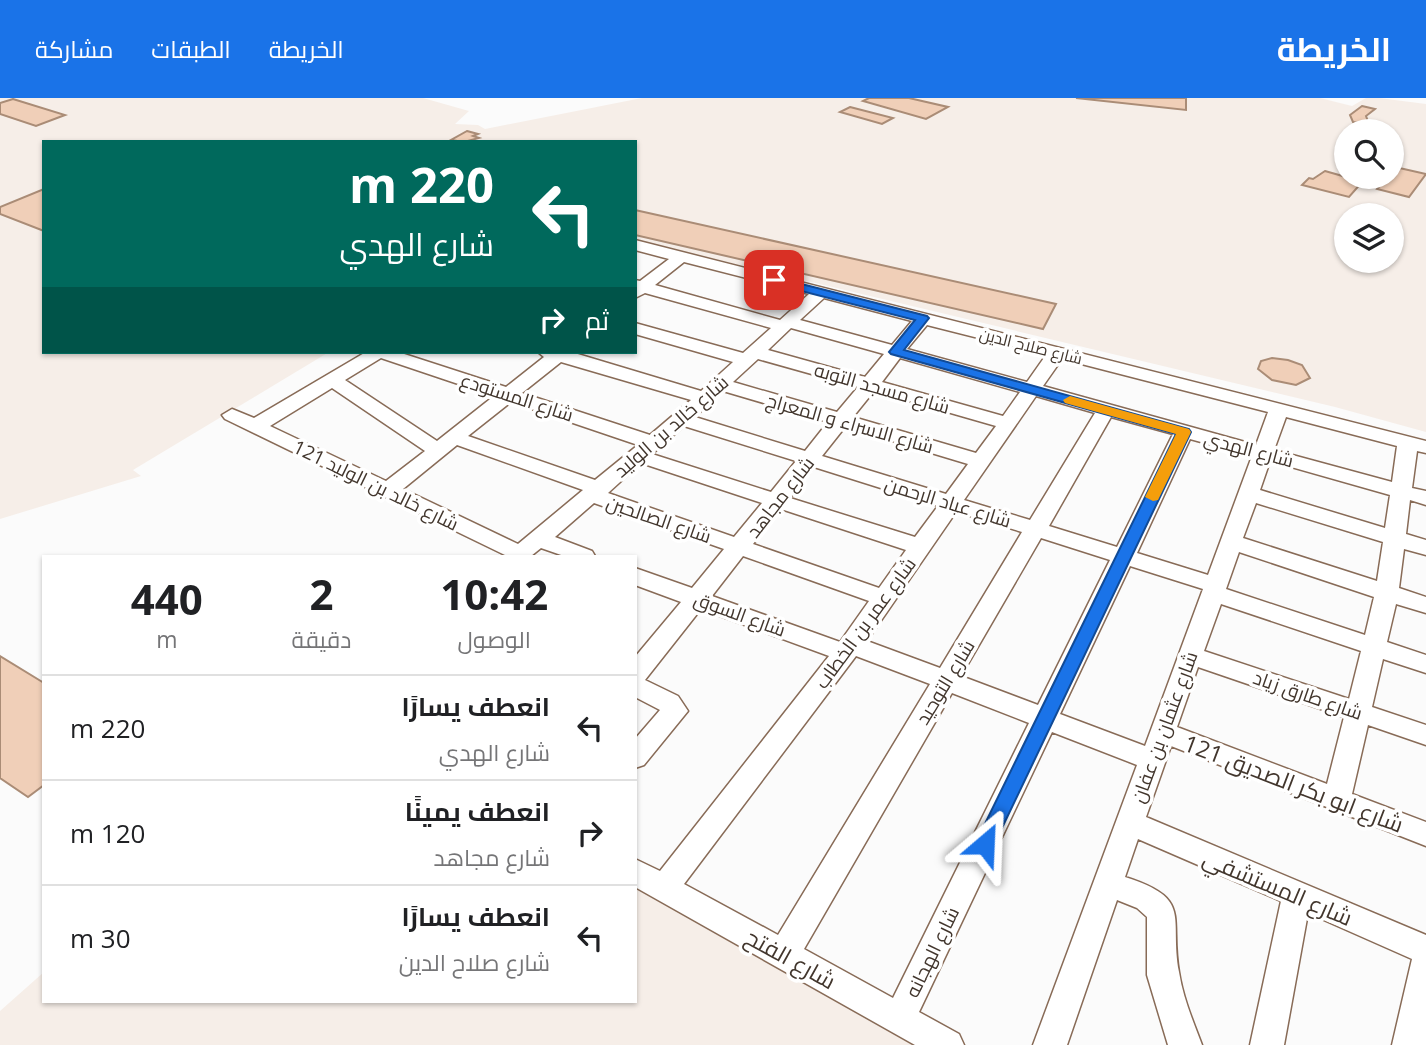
<!DOCTYPE html>
<html lang="ar">
<meta charset="utf-8">
<style>
:root{--surface:#fff;--page:#f6f6f6;--text:#202124;--muted:#757577;--line:#e0e0e0;--accent:#1a73e8}
body{margin:0;font-family:"Open Sans",Cairo,sans-serif;background:var(--page);color:var(--text);direction:rtl;height:100vh;display:flex;flex-direction:column;font-size:26px;white-space:nowrap}
*{box-sizing:border-box;margin:0}
p{font-size:23px;color:var(--muted)}
.icon{flex:none;width:38px;height:38px;fill:none;stroke:currentColor;stroke-width:2;stroke-linecap:round;stroke-linejoin:round}
.map{position:relative;flex:1;overflow:hidden;direction:ltr}
.side{position:absolute;left:42px;top:457px;width:595px;height:448px;display:flex;flex-direction:column;background:var(--surface);border-radius:0px;box-shadow:0 2px 5px #0004;direction:rtl}
.side>*{flex:none}
.top-card{position:absolute;left:42px;top:42px;width:595px;height:214px;border-radius:0px;box-shadow:0 2px 5px #0004;direction:rtl;background:#00695c;color:#fff;overflow:hidden}
.fabs{position:absolute;left:1334px;top:21px;display:grid;gap:14px}
.fabs a{display:grid;place-items:center;width:70px;height:70px;border-radius:50%;background:var(--surface);box-shadow:0 2px 5px #0004;font-size:35px}
.pin{position:absolute;display:grid;place-items:center;width:60px;height:60px;color:#fff;margin:-30px;border-radius:14px;box-shadow:0 4px 10px #0006}
.me{position:absolute;width:77px;margin:-38px;rotate:26deg;stroke-linejoin:round;filter:drop-shadow(0 0 5px #0008)}
.turn{display:flex;align-items:center;gap:24px;height:147px;padding:0 28px;font-size:32px}
.turn .icon{width:91px;height:91px;stroke-width:2.5}
.turn b{display:block;font-size:49px;line-height:60px}
.then{display:flex;align-items:center;height:66px;padding:0 28px;background:#0003;gap:14px;font-size:26px}
.eta{display:flex;justify-content:space-evenly;align-items:center;height:119px;text-align:center}
.eta b{font-size:42px;font-weight:700;line-height:49px}
ul{padding:0;list-style:none}
li{display:flex;align-items:center;gap:21px;height:105px;padding:0 28px;border-top:2px solid var(--line)}
li div{flex:1}
li b{display:block;font-size:26px}
li em{font-style:normal}
header{display:flex;align-items:center;gap:42px;box-sizing:border-box;height:98px;padding:0 35px;background:var(--accent);color:#fff}
header strong{font-size:33px}
nav{display:flex;gap:38px;margin-inline-start:auto;font-size:24px}
.map>svg:first-child{display:block}
.built{fill:#f6eee8;fill-rule:evenodd}
.building{fill:#f0cfb8;stroke:#aa8c76;stroke-width:2}
.lines{fill:none;stroke-linecap:round;stroke-linejoin:round}
.minor-casing{stroke:#886b57;stroke-width:3}
.minor{fill:#fff;fill-rule:evenodd}
.route{fill:#1a73e8;stroke:#114b97;stroke-width:2}
.slow{fill:#f59e0b}
.labels{text-anchor:middle;dominant-baseline:central;stroke-width:7;stroke-linejoin:round;paint-order:stroke}
.far-street-label{font-size:16px;fill:#42362d;stroke:#fff}
.street-label{font-size:19px;fill:#42362d;stroke:#fff}
.near-street-label{font-size:23px;fill:#42362d;stroke:#fff}
</style>
<header>
<strong>الخريطة</strong>
<nav><a>الخريطة</a><a>الطبقات</a><a>مشاركة</a></nav>
</header>
<div class="map">
<svg width="1426" height="947" viewBox="0 0 1426 947">
<rect width="100%" height="100%" fill="#fbfbfb"/>
<!-- built -->
<path class="built" d="M0,0H423L469,13L455,26L478,27L485,31L642,0H1320L1352,8L1366,0H1379L1426,6V334L1335,309L635,142V44H44V254H329L133,372L141,378L0,421ZM1346,33H1391V79H1346ZM1346,117H1391V163H1346Z
M635,785L929,947H0V913L44,874V903H635Z"/>
<!-- building -->
<path class="building" d="M869,0H909L948,9L926,21L863,3Z
M1076,0H1186V12Z
M13,1L65,17L36,28L0,16V5Z
M1362,8L1375,11L1366,18L1369,26L1353,24L1350,17Z
M850,9L893,20L882,26L840,14Z
M467,33L478,36L473,38L479,40L464,44L451,42Z
M1395,69L1426,76L1409,99L1377,91L1387,79H1391Z
M1325,73L1346,79L1363,83L1349,99L1302,87L1309,80L1313,81Z
M44,91V133L0,116V109Z
M635,112L1056,206L1043,231L635,137Z
M1272,260L1288,262L1302,267L1310,280L1296,287L1272,282L1258,271L1261,263Z
M0,558L44,585V687L28,699L0,680Z"/>
<g class="lines">
<defs>
<path id="minor" d="M635,142L1426,343V355L1417,353L1412,390L1426,393V407L1410,402L1406,436L1426,442V457L1404,451L1399,490L1426,499V515L1396,506L1387,544L1426,557V575L1383,561L1372,609L1426,627V647L1368,627L1352,696L1426,724V748L1171,648L1146,719L1426,837V947H1392L1412,861L1308,815L1284,947H1250L1281,803L1138,741L1125,779C1194,801 1169,818 1179,874C1183,900 1193,923 1202,947H1168L1147,877V819L1137,810L1117,802L1067,947H1033L1137,667L1052,634L919,914L959,936L964,947H915L635,789V761L660,773L829,558L701,511L645,582L678,598L688,613L644,667L635,670V641L660,612L635,599V559L681,504L635,487V470L692,490L724,451L594,405L555,439L592,453L595,458H564L541,450L531,458H507L225,321L222,317L232,311L254,320L366,254H398L506,289L544,259L538,254H571L701,293L733,264L635,236V225L743,255L771,230L645,195L635,200V182L640,183L669,161L635,152ZM684,164L809,196L780,222L655,187ZM824,200L912,223L892,247L800,222ZM927,227L1046,257L1027,284L907,251ZM791,230L884,256L865,279L768,252ZM381,260L494,298L437,343L345,282ZM900,260L1020,294L1003,318L882,284ZM758,261L858,289L837,314L733,284ZM1062,261L1268,314L1256,347L1043,288ZM561,264L691,302L650,337L522,295ZM332,290L425,353L386,383L270,328ZM723,293L828,324L805,353L695,319ZM874,293L996,328L976,355L853,319ZM1036,298L1095,315L1030,422L964,402ZM511,304L638,347L595,382L468,338ZM1111,319L1173,336L1117,449L1049,428ZM1286,319L1397,348L1392,384L1274,352ZM684,328L796,363L771,394L652,356ZM845,329L968,366L946,396L822,358ZM1190,341L1252,358L1208,477L1137,455ZM457,347L583,392L518,446L403,391ZM1270,363L1390,397L1385,430L1260,392ZM641,365L762,405L734,439L608,395ZM814,369L938,408L915,439L790,400ZM1256,405L1383,444L1377,483L1243,440ZM781,411L906,452L879,490L753,446ZM956,414L1022,434L940,570L867,543ZM1041,440L1110,462L1038,607L961,578ZM1239,454L1374,499L1365,537L1226,491ZM743,458L869,503L840,544L712,498ZM1130,468L1203,491L1145,648L1060,616ZM1221,506L1361,553L1349,601L1204,553ZM856,558L930,586L778,837L684,786ZM1198,569L1344,619L1327,686L1177,629ZM952,595L1029,625L893,900L804,851Z"/>
</defs>
<!-- minor casing -->
<use href="#minor" class="minor-casing"/>
<!-- minor -->
<use href="#minor" class="minor"/>
</g>
<!-- route -->
<path class="route" d="M774,179L927,218L929,220L904,252L1189,331L1191,334L992,751L985,754L977,751L975,746L1176,336L891,256L889,254L915,222L770,185V180Z"/>
<!-- slow -->
<path class="slow" d="M1070,298L1189,331L1191,334L1158,402L1153,403L1145,399L1176,336L1065,305L1063,302Z"/>
<g class="labels">
<!-- far-street labels -->
<g class="far-street-label">
<text transform="translate(1031 248) rotate(14)">شارع صلاح الدين</text>
</g>
<!-- street labels -->
<g class="street-label">
<text transform="translate(882 290) rotate(16)">شارع مسجد التوبه</text>
<text transform="translate(517 299) rotate(18)">شارع المستودع</text>
<text transform="translate(850 325) rotate(16)">شارع الاسراء و المعراج</text>
<text transform="translate(671 328) rotate(-41)">شارع خالد بن الوليد</text>
<text transform="translate(1249 351) rotate(15)">شارع الهدي</text>
<text transform="translate(376 387) rotate(26)">شارع خالد بن الوليد 121</text>
<text transform="translate(780 399) rotate(-52)">شارع مجاهد</text>
<text transform="translate(948 404) rotate(17)">شارع عباد الرحمن</text>
<text transform="translate(659 421) rotate(19)">شارع الصالحين</text>
<text transform="translate(740 516) rotate(20)">شارع السوق</text>
<text transform="translate(865 525) rotate(-54)">شارع عمر بن الخطاب</text>
<text transform="translate(945 584) rotate(-59)">شارع التوحيد</text>
<text transform="translate(1308 597) rotate(19)">شارع طارق زياد</text>
<text transform="translate(1164 629) rotate(-70)">شارع عثمان بن عفان</text>
<text transform="translate(932 854) rotate(-64)">شارع الهجانه</text>
</g>
<!-- near-street labels -->
<g class="near-street-label">
<text transform="translate(1294 685) rotate(21)">شارع ابو بكر الصديق 121</text>
<text transform="translate(1278 789) rotate(23)">شارع المستشفي</text>
<text transform="translate(791 860) rotate(29)">شارع الفتح</text>
</g>
</g>
</svg>
<div class="fabs">
<a><svg class="icon" aria-label="search" viewBox="0 0 24 24"><circle cx="10" cy="10" r="6"/><path d="M15 15l6 6"/></svg></a>
<a><svg class="icon" aria-label="layers" viewBox="0 0 24 24"><path d="M12 4l9 5-9 5-9-5zM3 14l9 5 9-5"/></svg></a>
</div>
<div class="pin" style="left:774px;top:182px;background:#d93025"><svg class="icon" aria-label="arrive" viewBox="0 0 24 24"><path d="M6 21V4h12l-3 4 3 4H6"/></svg></div>
<svg class="me" style="left:985px;top:746px" viewBox="-20 -20 40 40"><path d="M0-17L14 15 0 8-14 15z" fill="#1a73e8" stroke="#fff" stroke-width="4"/></svg>
<div class="top-card">
<div class="turn"><svg class="icon" aria-label="left" viewBox="0 0 24 24"><path d="M17 20v-9H6M10 6l-5 5 5 5"/></svg><div><b>220 m</b>شارع الهدي</div></div>
<div class="then">ثم<svg class="icon" aria-label="right" viewBox="0 0 24 24"><path d="M7 20v-9h11M14 6l5 5-5 5"/></svg></div>
</div>
<section class="side">
<div class="eta">
<div><b>10:42</b><p>الوصول</p></div>
<div><b>2</b><p>دقيقة</p></div>
<div><b>440</b><p>m</p></div>
</div>
<ul>
<li><svg class="icon" aria-label="left" viewBox="0 0 24 24"><path d="M17 20v-9H6M10 6l-5 5 5 5"/></svg><div><b>انعطف يسارًا</b><p>شارع الهدي</p></div><em>220 m</em></li>
<li><svg class="icon" aria-label="right" viewBox="0 0 24 24"><path d="M7 20v-9h11M14 6l5 5-5 5"/></svg><div><b>انعطف يمينًا</b><p>شارع مجاهد</p></div><em>120 m</em></li>
<li><svg class="icon" aria-label="left" viewBox="0 0 24 24"><path d="M17 20v-9H6M10 6l-5 5 5 5"/></svg><div><b>انعطف يسارًا</b><p>شارع صلاح الدين</p></div><em>30 m</em></li>
</ul>
</section>
</div>
